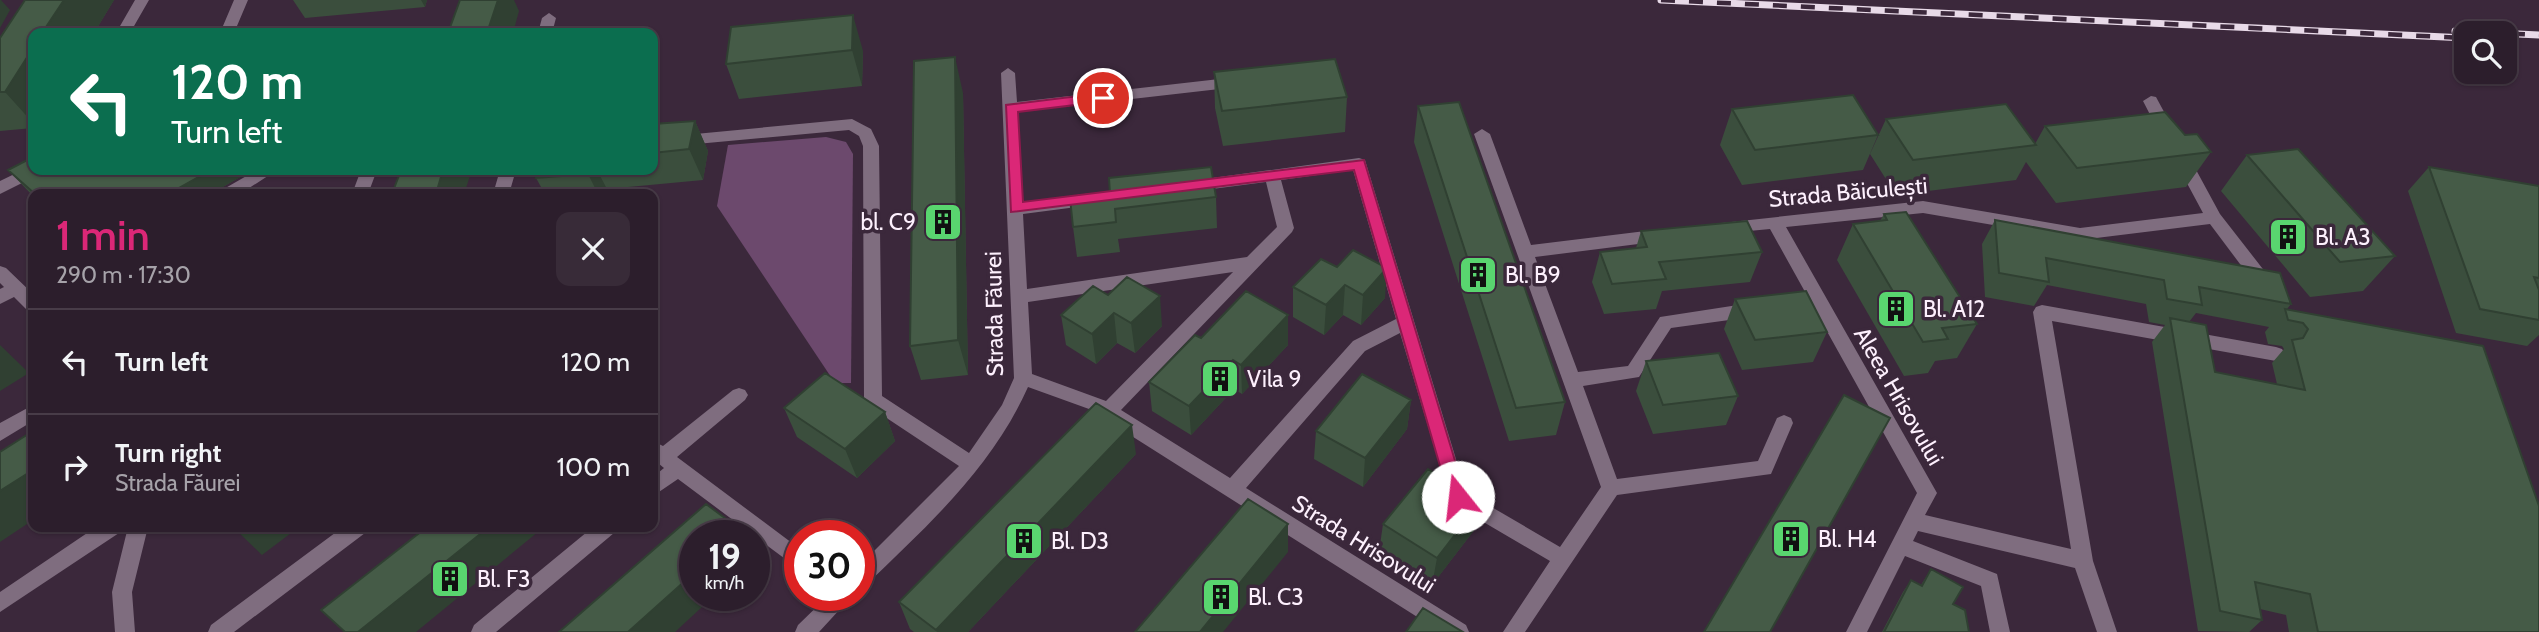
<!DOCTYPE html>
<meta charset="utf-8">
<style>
:root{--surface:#2c1e2c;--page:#382b38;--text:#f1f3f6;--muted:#a6a2a9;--line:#483c48;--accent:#db2777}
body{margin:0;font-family:Cabin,sans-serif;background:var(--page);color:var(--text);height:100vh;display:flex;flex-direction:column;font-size:26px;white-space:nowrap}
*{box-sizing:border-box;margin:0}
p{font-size:23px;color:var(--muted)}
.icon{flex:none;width:38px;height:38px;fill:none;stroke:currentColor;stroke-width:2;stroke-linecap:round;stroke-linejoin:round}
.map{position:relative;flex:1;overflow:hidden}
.sheet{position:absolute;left:28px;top:189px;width:630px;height:343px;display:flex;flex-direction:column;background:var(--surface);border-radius:14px;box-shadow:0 2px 5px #0004,0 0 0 2px var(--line)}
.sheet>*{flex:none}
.hud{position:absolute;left:28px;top:28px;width:630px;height:147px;border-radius:14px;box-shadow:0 2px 5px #0004,0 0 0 2px var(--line);background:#0b6e4f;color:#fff;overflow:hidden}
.fabs{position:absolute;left:2454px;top:21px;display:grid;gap:14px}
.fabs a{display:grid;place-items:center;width:63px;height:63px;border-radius:14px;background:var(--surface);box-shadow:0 2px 5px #0004,0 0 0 2px var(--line);font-size:35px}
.speed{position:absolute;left:679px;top:520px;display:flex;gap:14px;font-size:35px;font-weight:700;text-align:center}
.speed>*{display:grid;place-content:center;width:91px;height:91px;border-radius:50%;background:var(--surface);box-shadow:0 2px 5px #0004,0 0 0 2px var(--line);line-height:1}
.speed small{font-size:18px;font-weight:400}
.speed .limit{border:10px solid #d22;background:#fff;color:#111}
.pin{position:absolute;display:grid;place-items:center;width:60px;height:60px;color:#fff;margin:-30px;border:4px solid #fff;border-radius:50%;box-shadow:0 2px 7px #0007}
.me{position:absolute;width:77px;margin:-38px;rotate:344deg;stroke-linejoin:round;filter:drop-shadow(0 0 5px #0008)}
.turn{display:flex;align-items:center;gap:24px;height:147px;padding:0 28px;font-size:32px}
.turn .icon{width:91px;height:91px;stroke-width:2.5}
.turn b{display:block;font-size:49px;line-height:60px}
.round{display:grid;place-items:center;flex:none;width:74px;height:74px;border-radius:14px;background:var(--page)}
.overview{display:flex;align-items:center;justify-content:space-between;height:119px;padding:0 28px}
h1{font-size:42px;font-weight:600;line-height:52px;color:var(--accent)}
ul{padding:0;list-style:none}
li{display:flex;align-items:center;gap:21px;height:105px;padding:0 28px;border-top:2px solid var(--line)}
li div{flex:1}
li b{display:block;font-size:26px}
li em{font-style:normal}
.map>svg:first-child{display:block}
.green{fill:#6c496d}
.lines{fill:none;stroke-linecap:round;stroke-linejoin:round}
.minor{fill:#7f6d7f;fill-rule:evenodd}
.rail-casing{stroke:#e8dae8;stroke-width:7}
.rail{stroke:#3b283b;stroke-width:4.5;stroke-dasharray:14;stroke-linecap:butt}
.wall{fill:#3b4e3d;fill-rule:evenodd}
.shaded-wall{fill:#304032}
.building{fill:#455b47;stroke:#304032;stroke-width:2}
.route{fill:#db2777;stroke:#8e194d;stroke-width:2}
.labels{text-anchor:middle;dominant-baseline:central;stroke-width:7;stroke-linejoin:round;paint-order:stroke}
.street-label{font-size:23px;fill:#fdf0fd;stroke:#3b283b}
.poi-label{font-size:23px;fill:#fdf0fd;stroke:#3b283b;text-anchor:start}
</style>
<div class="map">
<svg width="2539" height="632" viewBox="0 0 2539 632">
<rect width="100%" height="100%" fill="#3b283b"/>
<!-- green -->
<path class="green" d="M826,137L846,142L853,154L851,383H835L717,206L728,145Z"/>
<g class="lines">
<!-- minor -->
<path class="minor" d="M135,0H149L130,33H116Z
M234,0H248L234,33H220Z
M549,13L556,18L552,33H538L542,18Z
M1008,68L1015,73L1017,102L1237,77L1245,82L1237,87L1018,112L1023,202L1092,193L1100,199L1092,205L1023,214L1027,289L1247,257L1277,227L1266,182L1189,192L1181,186L1183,182L1359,158L1365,160L1466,492L1560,547L1601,487L1474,134L1482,129L1490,134L1531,245L1662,229L1670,235L1662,241L1535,257L1578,372L1628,366L1660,317L1751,303L1757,305L1760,310L1757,315L1751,317L1671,328L1639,377L1583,386L1617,479L1758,461L1777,418L1784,415L1791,418L1793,423L1771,474L1617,495L1525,632H1503L1550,561L1451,503L1400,333L1365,351L1246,488L1466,625L1469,632H1441L1089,409L1028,387C992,468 928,525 866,585L859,588V566L959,466L867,405L864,400L863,146L859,136L849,130L653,148V138L852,119L871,129L879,146L882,396L969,453L1002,405L1014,378L1001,73ZM1353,170L1396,319L1353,341L1230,478L1121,410L1292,232L1294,228L1281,180ZM1233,272L1106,401L1032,374L1028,302Z
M2151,96L2156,97L2176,134L2174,138H2162L2160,134L2143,101Z
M2182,153L2188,155L2220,214L2273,282L2276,287L2273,292H2261L2210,224L2080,240L1923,213L1786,227L1937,493L1925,515L2071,549L2033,312L2036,307L2042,305L2276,347L2282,349L2285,354L2282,359L2276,361L2052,321L2093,561L2117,632H2097L2075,568L1918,531L1913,541L1997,574L2010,632H1990L1981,586L1905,556L1867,632H1846L1917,493L1770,229L1728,233L1722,231L1720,227L1722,223L1923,201L2080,228L2203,213L2174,159Z
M33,165V170H42L40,174L0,194V181Z
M257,170H277L240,194H220L222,190Z
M361,170H377L368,194H352Z
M500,170H516L509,194H493Z
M0,266L6,268L33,294V312L27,310L14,297L0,304V289L4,287L0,283Z
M739,388L745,390L748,395L745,400L677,457L800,549V570L678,479L653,496V477L664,468L653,459V441L663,446L733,390Z
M33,405V421L0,441V423Z
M96,527H122L119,533L0,612V592Z
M128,527H148L132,592L135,632H115L112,592Z
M343,527H368L365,533L234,632H208L211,625Z
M593,527H617L614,533L496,632H471L474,625Z
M829,595H853L819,632H795L798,625Z"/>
<defs>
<path id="rail" d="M1661,0L2466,38
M2455,31L2539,35"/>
</defs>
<!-- rail casing -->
<use href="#rail" class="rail-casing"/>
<!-- rail -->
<use href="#rail" class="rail"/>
</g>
<!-- wall -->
<path class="wall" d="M25,0H114L94,33H33V128L0,131V38Z
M293,0H427L425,7L305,18Z
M731,27L863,51L862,86L739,99L726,64Z
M1214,72L1347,97L1345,132L1223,146L1215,108Z
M963,93L968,375L921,380L910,346Z
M1418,106L1565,402L1556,435L1509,441L1414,142Z
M1732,109L1878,135L1863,170L1742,185L1720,145Z
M1886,119L2035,144L2045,126L2185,135L2211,152L2186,187L2056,203L2026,162L2016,180L1896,195L1870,154Z
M695,121L708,151L703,180L607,189L606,194H545L536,178L539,170H653V124Z
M2247,155L2395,256L2363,291L2310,297L2221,191Z
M2429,167L2539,186V335L2527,346L2456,333L2408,191Z
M8,170L247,173L221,188L217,194H33V196Z
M1216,197L1217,228L1118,239L1120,252L1077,257L1073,227L1070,198Z
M1884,214L1977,324L1957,358L1935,361L1928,373L1904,376L1837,260L1853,224L1880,221Z
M1995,220L2291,304L2287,309L2483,346L2539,632H2289L2286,615L2260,609L2262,620L2249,632L2198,631L2152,342L2165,325L2149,322L2146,304L2047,285L2034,306L1985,297L1982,244ZM2196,313L2269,327L2265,332L2268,344L2282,346L2284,349L2272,363L2277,384L2215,372L2189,322Z
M1641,231L1762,252L1750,282L1662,291L1656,309L1604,314L1592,282L1600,252L1636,248Z
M1321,259L1385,298L1361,325L1343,315L1324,335L1293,317V287Z
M1093,286L1162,326L1135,353L1117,343L1096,364L1066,345L1061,315Z
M1735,299L1827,332L1813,362L1742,370L1724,329Z
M1288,315V345L1242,394L1234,389L1191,435L1152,411L1149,382L1201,338Z
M1646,361L1738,396L1726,425L1653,434L1636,391Z
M1411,400L1407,429L1363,487L1314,459L1316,431Z
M784,408L885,412L895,441L857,478L797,437Z
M1136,454L968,632H914L910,629L899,602Z
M1481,501L1475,529L1432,585L1379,552L1383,524Z
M1931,569L1953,604L1969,632H1882L1903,592L1911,580L1921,585Z"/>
<!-- shaded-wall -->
<path class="shaded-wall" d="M0,0H1L10,10L0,28Z
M64,0H114L94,33H42Z
M421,0H427L425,7Z
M498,0H514L519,11L513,33H487Z
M853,15L863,51L862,86L852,50Z
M33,48V123L5,92Z
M955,57L963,93L968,375L958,340Z
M695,121L708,151L703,180L689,149Z
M205,170H245L247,173L221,188L217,194H168Z
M443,170H472L464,194H436Z
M589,170H597L607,189L606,194H598L588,174Z
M1387,268L1385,298L1361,325L1363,295Z
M1345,285L1343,315L1324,335L1326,305Z
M1160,296L1162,326L1135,353L1131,323Z
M1114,313L1117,343L1096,364L1092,334Z
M1288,315V345L1242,394L1241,365Z
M0,345L29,373L0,391Z
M1233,360L1234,389L1191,435L1189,406Z
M1411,400L1407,429L1363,487L1365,458Z
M885,412L895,441L857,478L845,449Z
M1132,425L1136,454L968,632H937L936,630Z
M33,470V520L0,542V491Z
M1481,501L1475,529L1432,585L1437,558Z
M1288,524V552L1223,632H1200Z
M233,527H299L262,555Z
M489,527H544L416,632H358Z
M741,530L744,536H735Z
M695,572V595H715L675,632H628Z"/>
<!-- building -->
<path class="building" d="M25,0H64L42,33H33V48L5,92H0V38Z
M460,0H498L487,33H448Z
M853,15L852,50L726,64L731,27Z
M955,57L958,340L910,346L914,61Z
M1335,59L1347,97L1222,111L1214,72Z
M1853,95L1878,135L1755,150L1732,109Z
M1459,102L1565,402L1516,408L1418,106Z
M2006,104L2036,145L1913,160L1886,119Z
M2165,112L2185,135L2197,134L2211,152L2077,168L2045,126Z
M695,121L689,149L653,153V124Z
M2298,149L2395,256L2340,262L2247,155Z
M33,157V170H205L202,175L168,194H35L8,170Z
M1211,167L1216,197L1115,209L1116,222L1073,227L1070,198L1110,194L1109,178Z
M2429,167L2539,186V278L2534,277L2539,290V320L2480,309Z
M401,170H443L436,194H392Z
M539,170H589L588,174L536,178Z
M1906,212L1977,324L1942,328L1948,339L1923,342L1853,224L1887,220L1884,214Z
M1995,220L2280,273L2291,304L2199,287L2202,305L2167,299L2164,280L2046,258L2049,282L1999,273Z
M1747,221L1762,252L1659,262L1666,279L1612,284L1600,252L1647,247L1641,231Z
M1353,250L1387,268L1363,295L1345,285L1326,305L1293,287L1321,259L1337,267Z
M1127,277L1160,296L1131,323L1114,313L1092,334L1061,315L1093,286L1108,295Z
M1246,291L1288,315L1241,365L1233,360L1189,406L1149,382L1195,335L1201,338Z
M1806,291L1827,332L1755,340L1735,299Z
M2285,309L2483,346L2539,506V632H2318L2310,594L2255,582L2262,620L2220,611L2170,318L2206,325L2215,372L2305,390L2292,340L2303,338L2308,329L2303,323L2288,320Z
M1719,353L1738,396L1663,405L1646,361Z
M825,373L885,412L845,449L784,408Z
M1362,374L1411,400L1365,458L1316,431Z
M1844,395L1890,418L1770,632H1704Z
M1096,403L1132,425L936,630L899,602Z
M33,431V470L0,491V452Z
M1428,469L1481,501L1437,558L1383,524Z
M1248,499L1288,524L1200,632H1135Z
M706,504L741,530L735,536H695V572L628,632H559Z
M427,527H489L358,632H345L321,610Z
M1931,569L1963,587L1953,604L1965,610L1969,632H1884L1911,580L1922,586Z
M1423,608L1463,632H1406Z"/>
<!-- route -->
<path class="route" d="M1103,93L1108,94V101L1018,112L1023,202L1364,160L1466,497L1464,502L1458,504L1449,497L1354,170L1011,212L1006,105Z"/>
<!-- icons -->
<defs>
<symbol id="building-square" viewBox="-11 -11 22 22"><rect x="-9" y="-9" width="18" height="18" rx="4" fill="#59d56f" stroke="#3b283b"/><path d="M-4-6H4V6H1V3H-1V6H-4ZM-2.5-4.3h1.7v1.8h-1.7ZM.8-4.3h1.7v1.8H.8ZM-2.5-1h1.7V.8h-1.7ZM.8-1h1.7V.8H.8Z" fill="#111"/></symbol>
</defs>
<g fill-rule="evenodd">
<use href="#building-square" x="921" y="200" width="44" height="44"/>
<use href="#building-square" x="2266" y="215" width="44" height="44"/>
<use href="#building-square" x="1456" y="253" width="44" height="44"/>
<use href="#building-square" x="1874" y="287" width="44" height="44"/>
<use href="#building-square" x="1198" y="357" width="44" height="44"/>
<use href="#building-square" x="1769" y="517" width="44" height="44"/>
<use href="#building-square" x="1002" y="519" width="44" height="44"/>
<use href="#building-square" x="428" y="557" width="44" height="44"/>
<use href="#building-square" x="1199" y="575" width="44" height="44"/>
</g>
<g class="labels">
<!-- street labels -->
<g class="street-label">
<text transform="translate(1848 192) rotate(-5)">Strada Băiculești</text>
<text transform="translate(994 314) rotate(-91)">Strada Făurei</text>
<text transform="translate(1899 396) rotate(60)">Aleea Hrisovului</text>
<text transform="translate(1364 544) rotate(32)">Strada Hrisovului</text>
</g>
<!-- poi labels -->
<g class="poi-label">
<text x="916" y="222" text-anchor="end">bl. C9</text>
<text x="2315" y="237">Bl. A3</text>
<text x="1505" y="275">Bl. B9</text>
<text x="1923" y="309">Bl. A12</text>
<text x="1247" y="379">Vila 9</text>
<text x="1818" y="539">Bl. H4</text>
<text x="1051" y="541">Bl. D3</text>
<text x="477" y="579">Bl. F3</text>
<text x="1248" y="597">Bl. C3</text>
</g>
</g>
</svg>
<div class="fabs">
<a><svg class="icon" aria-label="search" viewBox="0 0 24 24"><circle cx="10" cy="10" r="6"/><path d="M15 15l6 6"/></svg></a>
</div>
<div class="speed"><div>19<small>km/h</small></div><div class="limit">30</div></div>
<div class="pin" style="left:1103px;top:98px;background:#d93025"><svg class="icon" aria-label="arrive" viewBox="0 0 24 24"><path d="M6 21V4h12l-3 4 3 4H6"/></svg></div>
<svg class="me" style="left:1458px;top:497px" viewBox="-20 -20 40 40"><circle r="19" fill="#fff"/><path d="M0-13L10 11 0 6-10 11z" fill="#db2777"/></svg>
<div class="hud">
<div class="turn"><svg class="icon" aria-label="left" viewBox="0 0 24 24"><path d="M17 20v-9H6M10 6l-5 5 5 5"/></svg><div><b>120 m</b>Turn left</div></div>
</div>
<section class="sheet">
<div class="overview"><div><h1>1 min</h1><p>290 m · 17:30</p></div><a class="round"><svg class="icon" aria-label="close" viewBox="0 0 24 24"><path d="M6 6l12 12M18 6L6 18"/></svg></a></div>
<ul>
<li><svg class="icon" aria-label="left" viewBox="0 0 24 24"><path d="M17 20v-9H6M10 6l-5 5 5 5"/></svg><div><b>Turn left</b></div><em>120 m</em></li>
<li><svg class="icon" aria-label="right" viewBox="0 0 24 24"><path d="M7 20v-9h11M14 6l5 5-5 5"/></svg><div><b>Turn right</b><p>Strada Făurei</p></div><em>100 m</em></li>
</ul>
</section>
</div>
